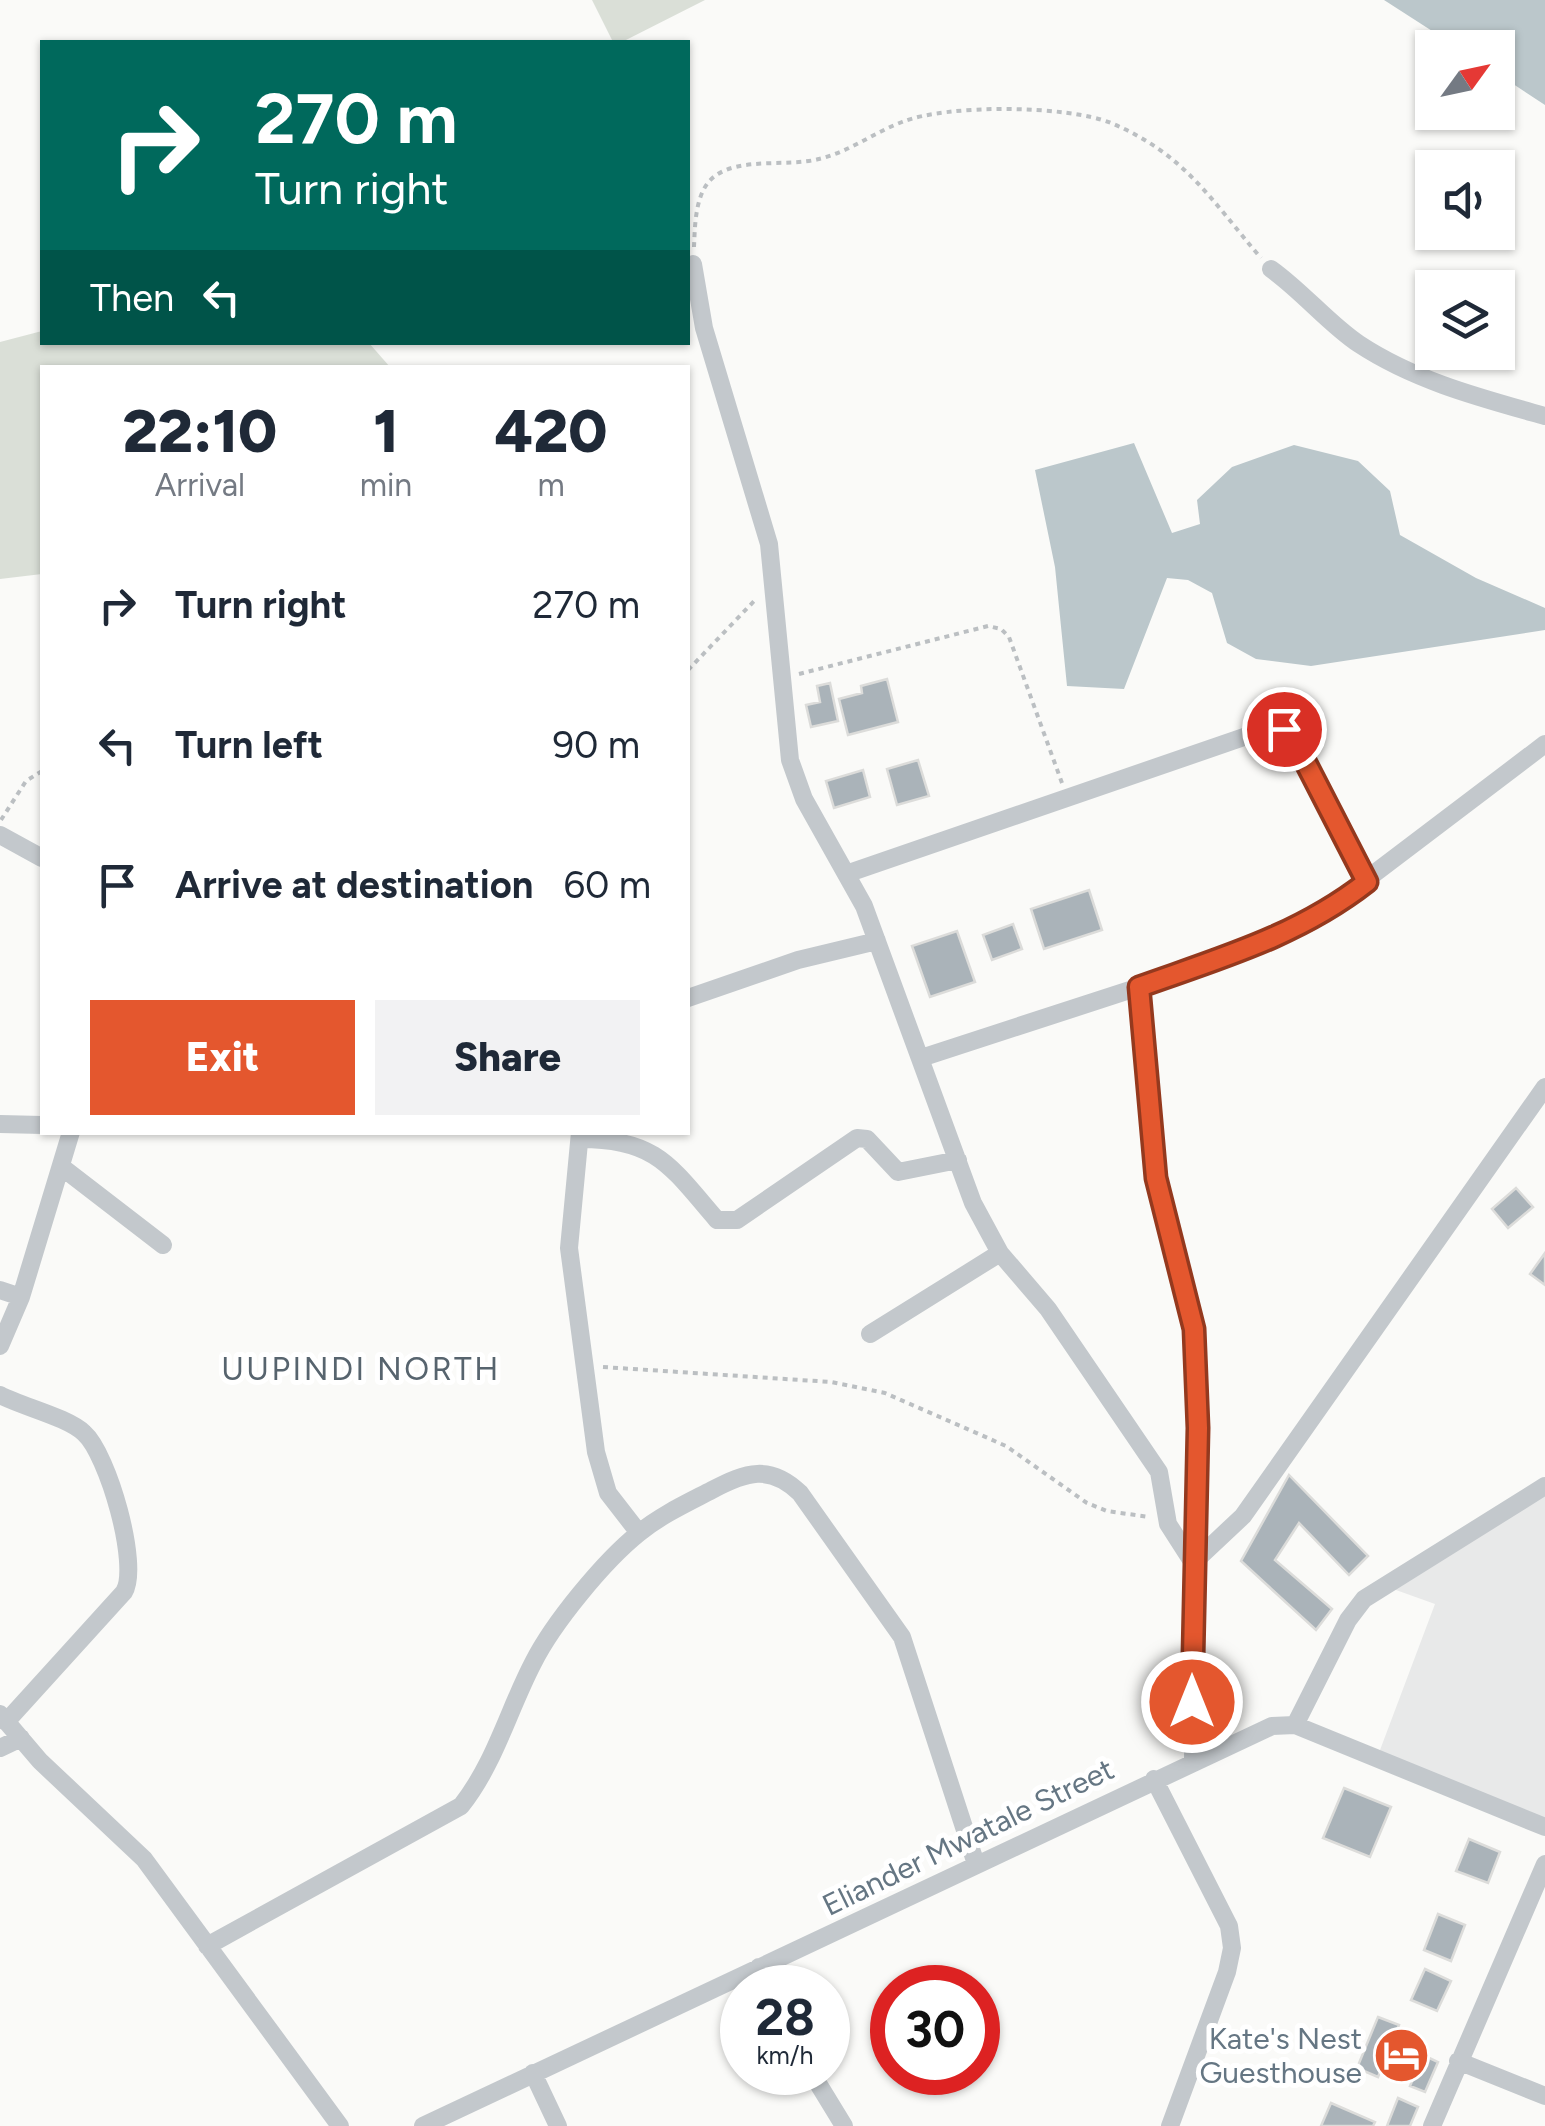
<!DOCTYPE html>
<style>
:root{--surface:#fff;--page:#f2f2f3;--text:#1f2937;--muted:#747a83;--accent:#e4572e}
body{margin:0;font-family:Figtree,sans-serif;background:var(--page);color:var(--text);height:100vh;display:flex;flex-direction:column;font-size:38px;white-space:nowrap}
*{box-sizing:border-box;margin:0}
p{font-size:32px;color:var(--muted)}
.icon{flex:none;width:55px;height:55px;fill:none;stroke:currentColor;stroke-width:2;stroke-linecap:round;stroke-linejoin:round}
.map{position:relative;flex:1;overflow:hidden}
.panel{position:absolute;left:40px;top:365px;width:650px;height:770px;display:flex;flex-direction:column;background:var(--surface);border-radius:0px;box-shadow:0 2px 8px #0004}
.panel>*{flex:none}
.top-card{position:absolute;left:40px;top:40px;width:650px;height:305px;border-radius:0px;box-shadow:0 2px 8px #0004;background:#00695c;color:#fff;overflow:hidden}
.needle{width:65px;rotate:57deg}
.tools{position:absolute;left:1415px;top:30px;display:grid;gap:20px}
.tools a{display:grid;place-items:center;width:100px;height:100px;border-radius:0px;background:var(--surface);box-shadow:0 2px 8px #0004;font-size:50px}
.speed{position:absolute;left:720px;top:1965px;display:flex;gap:20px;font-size:50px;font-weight:700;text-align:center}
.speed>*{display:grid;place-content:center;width:130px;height:130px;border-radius:50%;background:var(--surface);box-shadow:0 2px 8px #0004;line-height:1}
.speed small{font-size:25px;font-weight:400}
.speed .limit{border:15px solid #d22;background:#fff;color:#111}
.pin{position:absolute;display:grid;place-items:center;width:85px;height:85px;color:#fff;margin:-42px;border:5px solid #fff;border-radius:50%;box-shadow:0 2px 10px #0007}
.me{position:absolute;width:110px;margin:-55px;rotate:0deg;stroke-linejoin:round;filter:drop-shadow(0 0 8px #0008)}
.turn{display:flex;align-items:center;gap:35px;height:210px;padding:0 50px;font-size:45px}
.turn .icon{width:130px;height:130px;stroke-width:2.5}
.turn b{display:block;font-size:70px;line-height:85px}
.then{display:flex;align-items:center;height:95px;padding:0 50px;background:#0003;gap:20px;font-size:38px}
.eta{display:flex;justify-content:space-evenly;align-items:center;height:170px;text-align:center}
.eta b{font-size:60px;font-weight:800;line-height:70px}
.action{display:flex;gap:20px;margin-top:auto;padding:20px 50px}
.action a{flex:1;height:115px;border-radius:0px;background:var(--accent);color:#fff;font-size:40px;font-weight:800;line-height:115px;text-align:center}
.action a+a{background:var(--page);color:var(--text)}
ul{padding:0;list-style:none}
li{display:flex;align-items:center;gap:30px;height:140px;padding:0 50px}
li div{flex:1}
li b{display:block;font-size:38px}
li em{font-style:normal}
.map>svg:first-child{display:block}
.built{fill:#e8e9e9}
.green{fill:#dadfd7}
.water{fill:#bbc7cb}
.building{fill:#aab3b9;stroke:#dcdcda;stroke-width:2.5}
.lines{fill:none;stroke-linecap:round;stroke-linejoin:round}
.path{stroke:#bbbfc2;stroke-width:4;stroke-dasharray:5 5;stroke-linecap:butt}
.minor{stroke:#c3c8cc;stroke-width:18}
.route-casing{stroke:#94391e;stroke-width:25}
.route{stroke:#e4572e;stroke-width:18}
.labels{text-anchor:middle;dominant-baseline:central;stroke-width:10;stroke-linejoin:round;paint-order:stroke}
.street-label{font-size:30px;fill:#657683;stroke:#fff}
.poi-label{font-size:30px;fill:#657683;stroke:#fff;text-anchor:end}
.neighbourhood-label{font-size:32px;letter-spacing:2.5px;fill:#57646e;stroke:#fff}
</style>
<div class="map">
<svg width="1545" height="2126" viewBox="0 0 1545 2126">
<rect width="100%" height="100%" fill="#fafaf8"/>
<!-- built -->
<path class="built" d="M1545,1486V1827L1377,1758L1435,1604L1382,1585Z"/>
<!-- green -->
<path class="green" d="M592,0H705L622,42H613Z
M42,331V342L369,343L390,367L42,368V574L0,579V342Z"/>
<!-- water -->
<path class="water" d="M1384,0H1545V105L1498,74V48L1457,47Z
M1134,443L1172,533L1200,524L1197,500L1232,467L1294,445L1358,461L1390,491L1400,535L1476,578L1545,608V630L1311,666L1256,659L1227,643L1212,593L1188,580L1167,578L1124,689L1067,686L1055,567L1035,470Z"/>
<!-- building -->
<path class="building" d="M887,679L898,722L848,735L839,699L862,693L861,686Z
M830,683L838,721L811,727L806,705L820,702L817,686Z
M918,760L929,796L897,805L887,769Z
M863,770L870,797L834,808L826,781Z
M1089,890L1102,930L1044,949L1031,909Z
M1013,924L1022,949L992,960L983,935Z
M957,931L975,982L930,997L912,946Z
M1516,1188L1533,1207L1508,1228L1492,1209Z
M1545,1253V1285L1530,1274Z
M1289,1475L1368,1556L1349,1575L1299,1523L1275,1560L1332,1609L1316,1630L1241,1561Z
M1344,1788L1391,1807L1370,1857L1323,1838Z
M1469,1839L1500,1852L1488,1883L1456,1871Z
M1438,1914L1465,1925L1451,1961L1424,1950Z
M1425,1969L1451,1981L1437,2011L1411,2000Z
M1378,2017L1399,2025L1378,2077L1357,2068Z
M1423,2055L1438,2062L1425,2092L1410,2086Z
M1398,2098L1418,2107L1410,2126H1387Z
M1331,2103L1375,2122L1373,2126H1321Z"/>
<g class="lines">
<!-- path -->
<path class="path" d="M694,247C695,225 695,190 715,176C740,157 789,167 819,159C849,152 873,133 902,122C947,104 1067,105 1111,123C1185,154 1211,200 1261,258
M688,670L757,598
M799,674L988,626L1001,629L1009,637L1062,783
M1,820L26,781L42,771
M603,1367L831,1382L885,1393L1006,1446L1087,1503L1107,1511L1149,1517"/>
<!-- minor -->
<path class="minor" d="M693,264L704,328L769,544L790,760L804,799L864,906L973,1203L1000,1253L1048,1309L1159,1472L1168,1524L1193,1563
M1271,269C1302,291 1330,325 1359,344C1415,381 1481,398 1545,416
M0,835L42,858
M846,874L1273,727L1293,738L1367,882
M1139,987L1156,1178L1194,1329L1198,1428L1193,1759
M688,998L798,960L877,941
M921,1058L1139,987L1309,923L1545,744
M0,1124L42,1125
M580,1132L569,1248L596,1452L608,1493L639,1533
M581,1139C657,1139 671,1167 717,1220H737L857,1138L867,1139L898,1172L958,1160
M63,1168L163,1245
M0,1290L21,1297
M870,1334L1000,1253
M0,1346L21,1297L71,1132
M0,1395C23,1407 67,1417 84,1433C108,1454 140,1566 124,1592L6,1722
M1193,1563L1243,1516L1545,1087
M0,1714L40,1761L144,1859L340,2126
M1295,1725L1348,1620L1364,1599L1545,1486
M0,1748L21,1738
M1154,1779L1229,1926L1232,1948L1227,1972L1170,2126
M207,1946L461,1806C495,1763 508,1711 533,1663C553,1623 604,1561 639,1533C661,1515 687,1503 712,1490C746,1472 770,1464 800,1493L902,1637L976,1864
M759,1967L769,1988
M1458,2061L1545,2096
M811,2072L844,2126
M533,2073L558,2126
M423,2126L1272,1726L1295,1725L1545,1827
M1432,2126L1545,1864"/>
</g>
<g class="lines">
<defs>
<path id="route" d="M1192,1702L1198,1428L1194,1329L1156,1178L1139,987C1220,958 1298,936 1367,882L1293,738L1284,729"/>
</defs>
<!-- route casing -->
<use href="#route" class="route-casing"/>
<!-- route -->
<use href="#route" class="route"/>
</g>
<!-- icons -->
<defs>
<symbol id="hotel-disc" viewBox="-11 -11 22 22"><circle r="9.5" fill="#e4572e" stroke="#fff"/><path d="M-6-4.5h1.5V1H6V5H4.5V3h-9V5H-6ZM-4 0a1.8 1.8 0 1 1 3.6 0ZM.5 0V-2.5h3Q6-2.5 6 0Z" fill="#fff"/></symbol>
</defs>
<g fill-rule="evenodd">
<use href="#hotel-disc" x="1370" y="2024" width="63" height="63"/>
</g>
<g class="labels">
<!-- street labels -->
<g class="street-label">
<text transform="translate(968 1837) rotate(-26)">Eliander Mwatale Street</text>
</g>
<!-- poi labels -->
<g class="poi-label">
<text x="1362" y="2038">Kate's Nest<tspan x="1362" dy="34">Guesthouse</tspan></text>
</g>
<!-- neighbourhood labels -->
<g class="neighbourhood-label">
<text x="361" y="1369">UUPINDI NORTH</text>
</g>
</g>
</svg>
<div class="tools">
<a><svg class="needle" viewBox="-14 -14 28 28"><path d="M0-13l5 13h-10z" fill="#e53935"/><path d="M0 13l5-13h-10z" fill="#747a83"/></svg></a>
<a><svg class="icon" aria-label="sound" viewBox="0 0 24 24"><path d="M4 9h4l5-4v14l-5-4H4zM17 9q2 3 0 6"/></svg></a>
<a><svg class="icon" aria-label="layers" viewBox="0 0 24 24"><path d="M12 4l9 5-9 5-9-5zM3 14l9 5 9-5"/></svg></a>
</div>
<div class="speed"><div>28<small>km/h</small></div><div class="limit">30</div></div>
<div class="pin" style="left:1284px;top:729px;background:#d93025"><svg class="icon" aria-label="arrive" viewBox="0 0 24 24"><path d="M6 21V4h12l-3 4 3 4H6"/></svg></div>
<svg class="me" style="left:1192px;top:1702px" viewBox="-20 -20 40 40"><circle r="17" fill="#e4572e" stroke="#fff" stroke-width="3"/><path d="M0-11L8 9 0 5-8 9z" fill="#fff"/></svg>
<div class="top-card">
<div class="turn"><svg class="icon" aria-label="right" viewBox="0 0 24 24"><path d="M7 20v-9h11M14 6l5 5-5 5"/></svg><div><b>270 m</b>Turn right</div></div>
<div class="then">Then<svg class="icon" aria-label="left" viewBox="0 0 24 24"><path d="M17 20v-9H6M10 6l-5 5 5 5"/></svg></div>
</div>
<section class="panel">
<div class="eta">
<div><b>22:10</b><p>Arrival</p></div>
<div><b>1</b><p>min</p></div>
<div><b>420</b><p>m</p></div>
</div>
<ul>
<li><svg class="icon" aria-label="right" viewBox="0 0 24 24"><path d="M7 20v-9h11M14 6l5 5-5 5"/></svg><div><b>Turn right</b></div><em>270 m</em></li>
<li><svg class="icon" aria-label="left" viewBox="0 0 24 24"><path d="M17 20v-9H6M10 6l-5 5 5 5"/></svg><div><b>Turn left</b></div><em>90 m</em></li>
<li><svg class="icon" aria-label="arrive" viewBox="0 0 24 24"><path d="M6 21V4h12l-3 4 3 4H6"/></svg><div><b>Arrive at destination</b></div><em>60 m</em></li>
</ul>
<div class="action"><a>Exit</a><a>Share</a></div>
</section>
</div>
